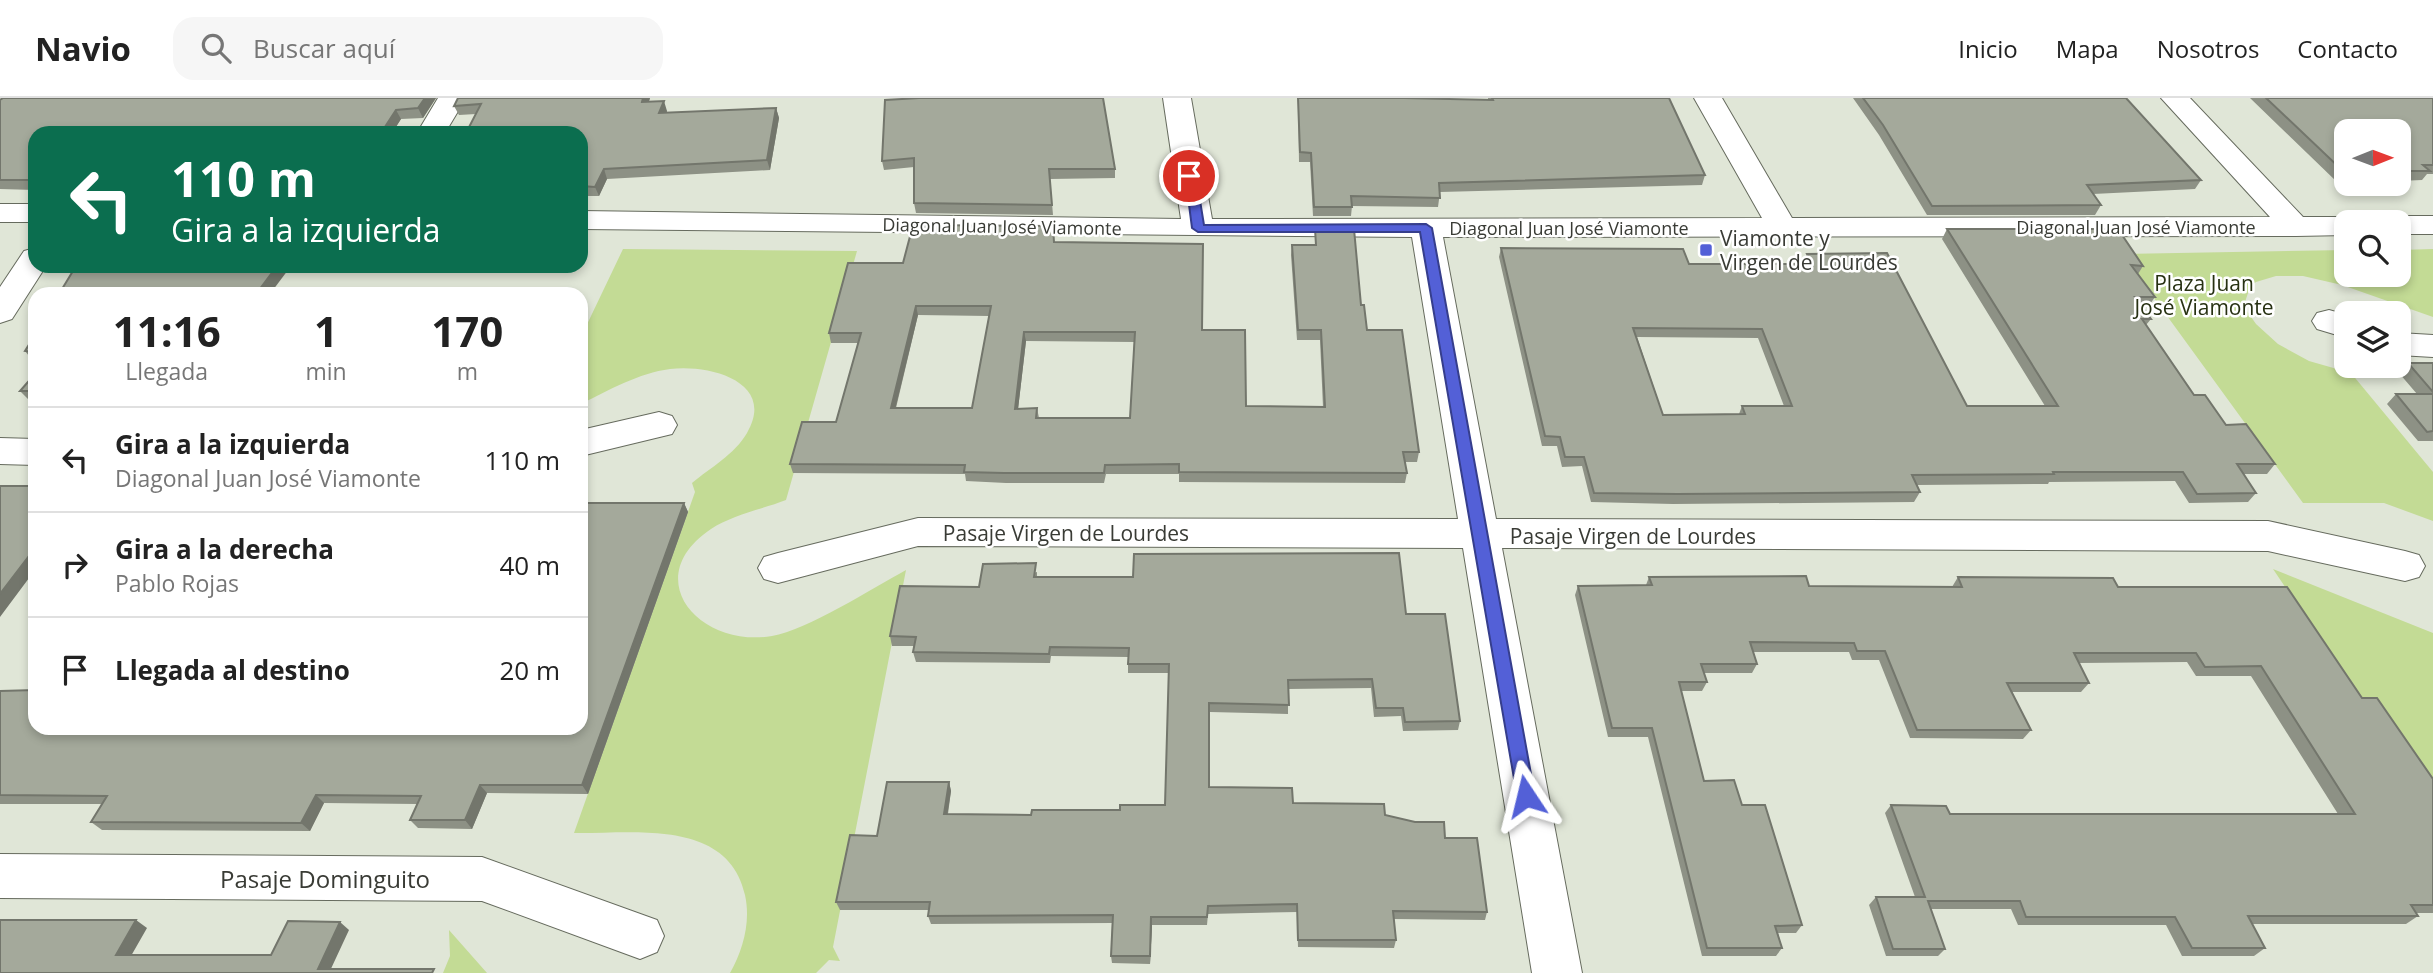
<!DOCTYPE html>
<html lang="es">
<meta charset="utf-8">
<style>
:root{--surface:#fff;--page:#f6f6f6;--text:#222;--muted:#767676;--line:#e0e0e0}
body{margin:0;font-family:"Open Sans",sans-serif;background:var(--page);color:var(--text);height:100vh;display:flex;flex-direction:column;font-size:26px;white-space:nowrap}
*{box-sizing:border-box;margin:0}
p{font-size:23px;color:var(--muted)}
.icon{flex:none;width:38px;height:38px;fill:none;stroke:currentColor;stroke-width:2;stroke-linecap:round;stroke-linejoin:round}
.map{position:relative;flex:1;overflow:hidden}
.panel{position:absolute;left:28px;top:189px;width:560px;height:448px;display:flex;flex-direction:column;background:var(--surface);border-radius:21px;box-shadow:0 4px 10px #0003}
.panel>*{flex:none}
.hud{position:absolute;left:28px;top:28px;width:560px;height:147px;border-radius:21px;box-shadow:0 4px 10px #0003;background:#0b6e4f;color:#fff;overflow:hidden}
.needle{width:46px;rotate:89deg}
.fabs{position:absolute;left:2334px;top:21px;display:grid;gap:14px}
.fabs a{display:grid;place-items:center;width:77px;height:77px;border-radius:14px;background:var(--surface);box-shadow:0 4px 10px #0003;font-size:35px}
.pin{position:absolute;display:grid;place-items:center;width:60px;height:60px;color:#fff;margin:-30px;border:4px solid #fff;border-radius:50%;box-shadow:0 2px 7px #0007}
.me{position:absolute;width:77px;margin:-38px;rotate:350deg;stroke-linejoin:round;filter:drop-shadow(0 0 5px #0008)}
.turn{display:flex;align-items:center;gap:24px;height:147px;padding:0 28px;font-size:32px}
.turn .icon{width:91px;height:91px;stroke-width:2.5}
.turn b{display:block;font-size:49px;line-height:60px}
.eta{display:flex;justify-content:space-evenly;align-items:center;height:119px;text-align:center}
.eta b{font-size:42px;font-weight:700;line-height:49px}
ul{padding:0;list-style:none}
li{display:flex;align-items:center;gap:21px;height:105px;padding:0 28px;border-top:2px solid var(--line)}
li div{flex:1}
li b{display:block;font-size:26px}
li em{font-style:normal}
header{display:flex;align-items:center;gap:42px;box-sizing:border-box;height:98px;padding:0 35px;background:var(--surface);border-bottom:2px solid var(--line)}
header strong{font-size:33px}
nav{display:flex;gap:38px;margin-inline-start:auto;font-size:24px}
.search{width:490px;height:63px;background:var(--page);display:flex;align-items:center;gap:18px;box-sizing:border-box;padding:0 24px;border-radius:21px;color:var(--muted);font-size:26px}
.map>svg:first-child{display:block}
.green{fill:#c3db95}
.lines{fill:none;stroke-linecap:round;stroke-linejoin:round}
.street-casing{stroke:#666b5e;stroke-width:2}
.street{fill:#fff;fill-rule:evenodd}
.wall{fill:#8d9185;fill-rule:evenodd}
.shaded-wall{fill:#73766c}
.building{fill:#a4a99b;stroke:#73766c;stroke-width:2;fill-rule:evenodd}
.route{fill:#5360d7;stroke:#363e8c;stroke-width:2}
.poi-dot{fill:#5360d7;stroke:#fff;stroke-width:2.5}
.labels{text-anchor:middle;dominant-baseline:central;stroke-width:5;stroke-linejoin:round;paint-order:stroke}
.far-street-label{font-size:18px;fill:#393b35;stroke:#fff}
.poi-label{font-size:21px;fill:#393b35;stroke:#fff;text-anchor:start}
.park-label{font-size:21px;fill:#273112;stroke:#fff}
.street-label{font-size:21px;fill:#393b35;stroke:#fff}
.near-street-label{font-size:24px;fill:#393b35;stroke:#fff}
</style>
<header>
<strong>Navio</strong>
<div class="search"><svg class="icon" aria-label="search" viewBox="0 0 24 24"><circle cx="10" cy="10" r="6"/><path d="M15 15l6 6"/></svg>Buscar aquí</div>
<nav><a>Inicio</a><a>Mapa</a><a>Nosotros</a><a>Contacto</a></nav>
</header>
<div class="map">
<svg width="2433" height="875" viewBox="0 0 2433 875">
<rect width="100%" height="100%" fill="#e0e6d7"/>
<!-- green -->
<path class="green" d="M623,151L857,153L786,402C763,411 732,417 711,431C638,480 699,550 772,538C807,532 873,490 906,472L833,849L840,863L829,862L816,875H730C743,852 751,824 745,797C728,720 633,736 574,735L695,394L692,385C710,370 735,356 747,335C777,283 708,266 670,271C639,275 609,292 581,306V239Z
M2433,151V219L2342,187L2303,178H2276L2256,184L2250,189L2245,204L2247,213L2256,226L2278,246L2309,263L2351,275L2433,374V423L2384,405H2303L2122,156L2347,152V177H2399V152Z
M2273,471L2433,535V707Z
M449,832L487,875H443L450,858Z"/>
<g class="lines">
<defs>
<path id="street" d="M438,0H466L445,35H417Z
M1163,0H1191L1212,121L1762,120L1694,0H1722L1792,120L2270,119L2161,0H2190L2303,119H2347L2360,124H2347V137L2296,138L1443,139L1496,421L2268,423L2405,453L2419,457L2425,468L2419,479L2405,483L2268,453L1502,450L1582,875H1532L1463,450L918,448L778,485L764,481L758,470L764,459L778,455L918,420L1458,421L1412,139L581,131V113L1181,121Z
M0,106H35V124H0Z
M2399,118H2433V136H2399V124H2386Z
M35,150V168H46L12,221L0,225V189L24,153Z
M2329,212L2347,217V240L2317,231L2312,223L2317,215Z
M2399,235L2433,237V259L2399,257Z
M659,314L672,318L677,327L672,336L581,358V332Z
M0,340L35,341V367L0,366Z
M0,756L482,759L657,822L664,838L657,854L640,861L482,803L0,800Z"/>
</defs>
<!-- street casing -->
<use href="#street" class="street-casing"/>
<!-- street -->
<use href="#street" class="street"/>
</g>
<!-- wall -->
<path class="wall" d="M3,0H436L423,20L401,21L392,35H35V92L0,91V2Z
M458,0H650L649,4L667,13L666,15L776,10L779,20L770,72L607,81L599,98H581V35L476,16L459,17L454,8Z
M1298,0H1404L1488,2V0H1641L1705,77L1702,87L1440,94L1438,109L1352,108L1351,118H1313L1310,64H1299Z
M1853,0H2126L2201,82L2195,91L2093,96L2101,107L2095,117H1927L1879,37Z
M2250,0H2433V76H2427L2422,82L2399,83V33H2347V84H2337Z
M885,2L1115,71V80L1050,81L1053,117L916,115L914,105V69L884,72L882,63Z
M1315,131L1361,207L1367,232L1419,354L1417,364H1405L1407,375L1405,385L1179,384V376H1106L1104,385H1006L966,383L965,376L793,375L790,366L836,324L858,245H831L829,235L903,165L1054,144L1202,232L1246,308L1323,309L1320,242H1297L1291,157L1292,147H1315ZM918,217L989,218L972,310H896ZM1026,243L1134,244L1130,320H1039L1037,310L1018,311Z
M1947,131L2143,168L2138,176L2155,199L2148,209H2142L2151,221L2146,227L2194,297L2226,327L2275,366L2267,376H2243L2256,395L2248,404L2189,405L2175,383L2049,384L2048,386L1916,387L1920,394L1914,404L1673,406L1591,404L1582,368L1562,369L1557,348H1542L1499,159L1501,150L1689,166H1803L1807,156L1967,308H2045L1942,141ZM1637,239L1758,240L1784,308H1742L1739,316L1663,317Z
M35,237V263H33L25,253Z
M2408,265H2433V343H2418L2387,306L2396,296H2417L2399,275Z
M35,276V302H29L20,293Z
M684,405L688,414L588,696L487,695L472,731L418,730L410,722L417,706L324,705L310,733L102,732L91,724L102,706H0V593L35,630H581Z
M1037,474V479L1406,516L1460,623L1458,632L1403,633L1401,618L1374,619L1371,590L1288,591V616L1210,614L1209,689L1293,705L1385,717L1445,740L1487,814L1485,822L1394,821L1396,842L1394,850L1298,849L1297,814L1208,816L1207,827H1152L1150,866L1112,865L1111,858L1112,825L931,826L928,818L929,812H840L836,804L877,738L949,684L951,693L948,716L1031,717L1120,712L1165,707L1169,575H1128V559L1051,558L1050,565L916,564L913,554L914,548H892L890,538L979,489Z
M1649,479L1809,488L1952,489L1958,479L2118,489L2362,600L2433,681V815H2416L2418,818L2406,826H2252L2265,850L2254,858H2182L2166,827H2018L2011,811H1931L1945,851L1938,858H1886L1869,807L1876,799H1915L1885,715L1891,707L1950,716H2338L2251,578H2196L2187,564L2079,565L2089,585L2081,594H2012L2031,632L2023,641L1910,640L1879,562H1852L1849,554H1753L1757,566L1752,575H1704L1707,584L1702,593H1681L1704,683L1742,707L1802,827L1796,835H1778L1782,850L1776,858H1702L1648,639H1608L1575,497L1578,488L1646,487Z"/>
<!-- shaded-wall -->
<path class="shaded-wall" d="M425,0H436L423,20L418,10Z
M643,0H650L645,13L642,4Z
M664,3L667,13L663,25L659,15Z
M776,10L779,20L770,72L767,62Z
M396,12L401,21L392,35H381Z
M604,71L607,81L599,98L595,89Z
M277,168H291L270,196H256Z
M916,208L918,217L893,320L891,310Z
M1024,234L1026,243L1017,320L1015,311Z
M684,405L688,414L588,696L582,687Z
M35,450V472L0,519V496Z
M949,684L951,693L946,725L944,716Z
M480,687L487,695L472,731L465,722Z
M316,697L324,705L310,733L301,725Z
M1151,819L1152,827L1150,866V858Z
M136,822L147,830L127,865L116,857Z
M340,824L349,832L329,875L318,871Z"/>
<!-- building -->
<path class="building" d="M3,0H425L418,10L396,12L381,35H35V82H0V2Z
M458,0H643L642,4L664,3L659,15L776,10L767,62L604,71L595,89L581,88V35H466L481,6L454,8Z
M919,0H1103L1115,71H1049L1052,107L914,105V60L882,63L885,2Z
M1298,0H1404L1493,2L1492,0H1669L1705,77L1439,85L1440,100L1351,98L1352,109H1314L1311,55L1300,54Z
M1863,0H2126L2201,82L2087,87L2101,107L1932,108L1883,27Z
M2266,0H2433V67H2423L2430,73H2399V33H2347V74H2344Z
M913,127L1053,128L1054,144L1203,146L1202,232H1245L1246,308L1325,309L1321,232H1298L1292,147H1316L1315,131H1354L1361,207H1364L1367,232H1402L1419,354H1403L1407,375L1179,374V366L1105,367L1104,375H1004L964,374L965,367L790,366L802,324H836L861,235H829L848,165H903ZM916,208H991L972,310H891ZM1024,234H1135L1130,320H1036L1037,310L1015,311Z
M1947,131H2118L2143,168L2131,167L2155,199H2135L2151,221H2142L2194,297H2205L2226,327L2246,326L2275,366H2237L2256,395L2197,396L2183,374H2053L2054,376L1912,377L1920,394L1677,396L1594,395L1584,359H1565L1560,339L1545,338L1501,150L1683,151L1689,166H1812L1807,156L1887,155L1967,308H2058ZM1633,230L1762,231L1792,308H1742L1745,316L1663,317Z
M76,168H277L256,196H59Z
M35,237V254L25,253Z
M2408,265H2433V294Z
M35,276V293H20Z
M2396,296H2433V333L2427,334Z
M0,388H35V450L0,496Z
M581,405H684L582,687H480L465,722H410L421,698L316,697L301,725L91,724L107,698L0,697V593L35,592V630H581Z
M1399,455L1406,516H1445L1460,623L1405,624L1403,610H1376L1372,581L1288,582L1289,607L1209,605V689L1292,690L1293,705L1384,706L1385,717L1415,724H1444L1445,740H1477L1487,814L1393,813L1396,842H1298L1297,806L1208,808L1207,819H1151L1150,858H1111L1113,817L928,818L930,804H836L850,737L877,738L887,684H949L944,716L1031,717L1032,712H1120V707H1165L1169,566H1128L1129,550L1050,549L1049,556L913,554L916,539L890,538L900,488L979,489L983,466L1036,465L1034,479H1133L1134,456Z
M1806,478L1809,488L1962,489L1958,479L2113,480L2118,489H2287L2362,600H2377L2433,681V807H2411L2418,818H2248L2265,850H2192L2175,819H2026L2020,803H1928L1945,851H1893L1876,799H1925L1891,707L1946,708L1950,716H2355L2261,568L2205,569L2196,555H2074L2089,585H2007L2031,632H1917L1885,553H1857L1854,545L1750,544L1757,566H1701L1707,584H1679L1704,683L1734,682L1742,707H1765L1802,827L1775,828L1782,850H1707L1652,630H1612L1578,488L1652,487L1649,479Z
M0,822H136L116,857H271L288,823L340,824L318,871H434L432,875H0Z"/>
<!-- route -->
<path class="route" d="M1185,76L1196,78L1204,127L1426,126L1432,130L1535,698L1532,704L1526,707L1519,704L1517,698L1420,134H1198L1192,130Z"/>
<!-- markers -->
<rect class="poi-dot" x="1699" y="145" width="14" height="14" rx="3.5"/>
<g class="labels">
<!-- far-street labels -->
<g class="far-street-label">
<text transform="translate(1002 128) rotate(1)">Diagonal Juan José Viamonte</text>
<text x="2136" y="129">Diagonal Juan José Viamonte</text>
<text x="1569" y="130">Diagonal Juan José Viamonte</text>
</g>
<!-- poi labels -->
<g class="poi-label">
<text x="1720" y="140">Viamonte y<tspan x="1720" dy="24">Virgen de Lourdes</tspan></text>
</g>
<!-- park labels -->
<g class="park-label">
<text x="2204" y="185">Plaza Juan<tspan x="2204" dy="24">José Viamonte</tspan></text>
</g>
<!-- street labels -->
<g class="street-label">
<text x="1066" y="435">Pasaje Virgen de Lourdes</text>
<text x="1633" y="438">Pasaje Virgen de Lourdes</text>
</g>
<!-- near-street labels -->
<g class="near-street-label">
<text x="325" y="780">Pasaje Dominguito</text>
</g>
</g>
</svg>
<div class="fabs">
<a><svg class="needle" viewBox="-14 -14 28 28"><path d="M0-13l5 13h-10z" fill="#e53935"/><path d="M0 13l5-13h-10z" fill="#767676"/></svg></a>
<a><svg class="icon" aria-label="search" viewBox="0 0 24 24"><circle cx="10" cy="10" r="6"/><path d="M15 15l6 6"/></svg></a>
<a><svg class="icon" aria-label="layers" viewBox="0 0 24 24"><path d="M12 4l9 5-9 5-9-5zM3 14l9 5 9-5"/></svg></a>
</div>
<div class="pin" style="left:1189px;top:78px;background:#d93025"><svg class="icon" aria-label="arrive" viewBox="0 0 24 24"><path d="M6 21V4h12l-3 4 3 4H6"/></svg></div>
<svg class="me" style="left:1526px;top:698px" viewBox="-20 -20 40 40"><path d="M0-17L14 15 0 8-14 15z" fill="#5360d7" stroke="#fff" stroke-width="4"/></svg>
<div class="hud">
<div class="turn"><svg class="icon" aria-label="left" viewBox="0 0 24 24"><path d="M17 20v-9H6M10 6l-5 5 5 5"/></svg><div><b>110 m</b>Gira a la izquierda</div></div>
</div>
<section class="panel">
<div class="eta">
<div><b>11:16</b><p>Llegada</p></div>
<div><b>1</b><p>min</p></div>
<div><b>170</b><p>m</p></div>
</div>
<ul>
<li><svg class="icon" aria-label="left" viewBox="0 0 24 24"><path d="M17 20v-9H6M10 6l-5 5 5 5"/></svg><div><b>Gira a la izquierda</b><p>Diagonal Juan José Viamonte</p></div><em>110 m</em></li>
<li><svg class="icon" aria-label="right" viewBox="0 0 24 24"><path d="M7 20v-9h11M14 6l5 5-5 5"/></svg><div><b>Gira a la derecha</b><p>Pablo Rojas</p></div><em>40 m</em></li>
<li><svg class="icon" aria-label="arrive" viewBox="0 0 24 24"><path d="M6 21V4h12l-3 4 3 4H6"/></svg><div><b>Llegada al destino</b></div><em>20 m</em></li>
</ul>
</section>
</div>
